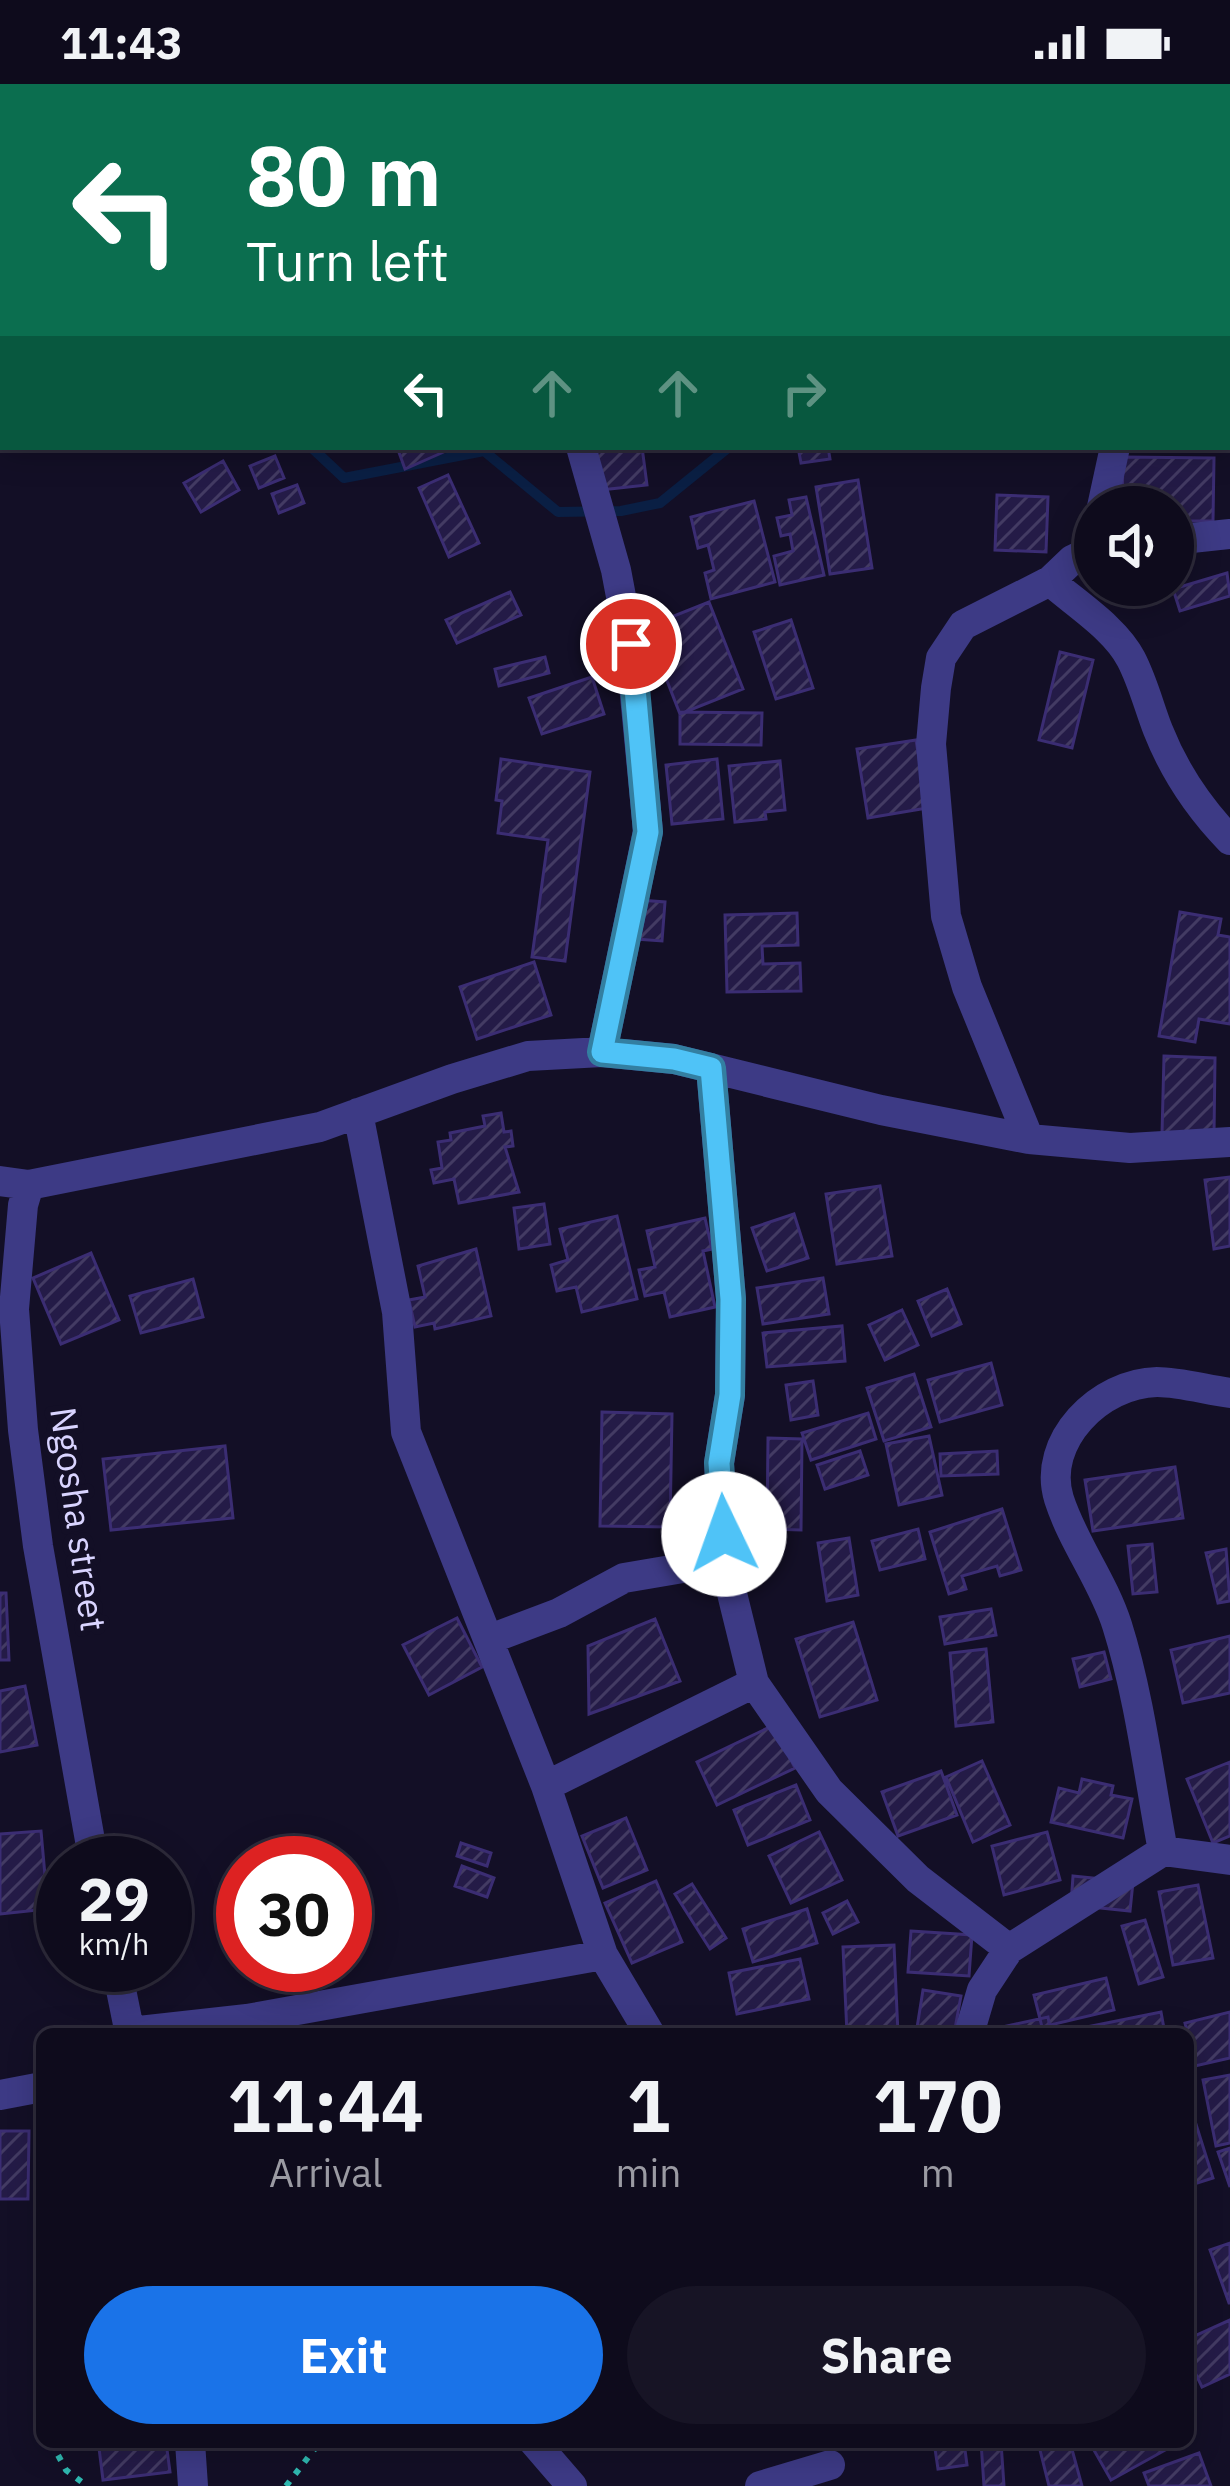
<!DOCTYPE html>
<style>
:root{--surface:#0e0b1c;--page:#171425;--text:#f1f3f6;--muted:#9b9ba3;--line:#2e2b3b;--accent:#1a73e8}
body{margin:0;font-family:"IBM Plex Sans",sans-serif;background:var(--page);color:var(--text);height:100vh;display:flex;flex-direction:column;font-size:45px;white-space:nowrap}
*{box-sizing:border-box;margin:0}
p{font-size:39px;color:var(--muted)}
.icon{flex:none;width:66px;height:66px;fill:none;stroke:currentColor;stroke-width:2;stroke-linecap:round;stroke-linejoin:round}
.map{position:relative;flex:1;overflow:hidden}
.panel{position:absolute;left:36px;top:1944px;width:1158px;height:420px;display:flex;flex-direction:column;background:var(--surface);border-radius:18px;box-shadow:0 6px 30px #0003,0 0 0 3px var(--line)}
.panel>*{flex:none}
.top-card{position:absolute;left:0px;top:0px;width:1230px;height:366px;box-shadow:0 6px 30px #0003,0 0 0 3px var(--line);background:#0b6e4f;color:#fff;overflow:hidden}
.fabs{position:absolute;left:1074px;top:402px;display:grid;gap:24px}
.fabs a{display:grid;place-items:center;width:120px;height:120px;border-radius:50%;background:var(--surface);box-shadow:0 6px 30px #0003,0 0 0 3px var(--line);font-size:60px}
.speed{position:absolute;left:36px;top:1752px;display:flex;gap:24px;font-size:60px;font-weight:700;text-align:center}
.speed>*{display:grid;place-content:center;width:156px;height:156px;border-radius:50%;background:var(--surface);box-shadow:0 6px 30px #0003,0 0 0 3px var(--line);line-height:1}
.speed small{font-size:30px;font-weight:400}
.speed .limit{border:18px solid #d22;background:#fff;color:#111}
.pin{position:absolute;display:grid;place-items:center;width:102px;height:102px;color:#fff;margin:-51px;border:6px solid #fff;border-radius:50%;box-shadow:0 3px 12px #0007}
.me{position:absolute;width:132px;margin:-66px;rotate:357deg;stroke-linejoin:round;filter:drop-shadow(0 0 9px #0008)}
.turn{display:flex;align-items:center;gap:42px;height:252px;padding:0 48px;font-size:54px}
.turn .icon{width:156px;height:156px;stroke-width:2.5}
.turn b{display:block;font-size:84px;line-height:102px}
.lanes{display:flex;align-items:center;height:114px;padding:0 48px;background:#0003;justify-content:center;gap:60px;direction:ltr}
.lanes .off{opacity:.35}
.eta{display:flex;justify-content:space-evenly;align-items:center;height:204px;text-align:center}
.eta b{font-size:72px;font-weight:800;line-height:84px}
.primary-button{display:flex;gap:24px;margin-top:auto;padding:24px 48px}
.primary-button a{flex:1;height:138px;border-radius:72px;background:var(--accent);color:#fff;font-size:48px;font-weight:800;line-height:138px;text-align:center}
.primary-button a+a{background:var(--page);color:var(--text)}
.status{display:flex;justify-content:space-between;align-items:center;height:84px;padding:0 60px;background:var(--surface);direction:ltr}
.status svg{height:33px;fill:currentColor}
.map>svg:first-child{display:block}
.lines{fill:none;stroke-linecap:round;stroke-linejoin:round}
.stream{stroke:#0a1f44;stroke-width:10}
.building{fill:url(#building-hatch);stroke:#3b2d73;stroke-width:3}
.path{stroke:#2fb8b0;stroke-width:6;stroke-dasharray:6 9;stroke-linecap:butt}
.minor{stroke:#3d3a85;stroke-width:30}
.route-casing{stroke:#337fa1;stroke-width:30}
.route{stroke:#4fc3f7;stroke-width:21}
.labels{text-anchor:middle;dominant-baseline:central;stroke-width:12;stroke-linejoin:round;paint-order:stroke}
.street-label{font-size:36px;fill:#d9d4ff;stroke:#130f26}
</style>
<div class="status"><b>11:43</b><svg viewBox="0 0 49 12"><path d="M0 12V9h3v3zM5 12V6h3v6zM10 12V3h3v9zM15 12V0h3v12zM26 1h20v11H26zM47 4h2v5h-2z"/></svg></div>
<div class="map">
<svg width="1230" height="2402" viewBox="0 0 1230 2402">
<defs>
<pattern id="building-hatch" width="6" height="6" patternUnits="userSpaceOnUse" patternTransform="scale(3)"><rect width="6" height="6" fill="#241b47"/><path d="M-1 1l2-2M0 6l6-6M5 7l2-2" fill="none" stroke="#433b63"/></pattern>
</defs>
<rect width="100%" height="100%" fill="#130f26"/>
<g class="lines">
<!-- stream -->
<path class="stream" d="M958,3L961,0
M0,59L3,63
M311,363L344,394L484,367L558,428L621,427L660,419L729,363"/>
</g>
<!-- building -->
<path class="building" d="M974,0H1062L1063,3H975Z
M397,363H455L405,385Z
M595,363H642L647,401L600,406Z
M798,363H828L830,375L801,379Z
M275,372L284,394L259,404L250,382Z
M1123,373L1214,374L1213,437H1173V423H1122Z
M223,377L239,406L201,428L184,399Z
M448,391L479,459L449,473L419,404Z
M858,396L872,484L830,490L816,403Z
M297,401L304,419L279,429L272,410Z
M997,411L1048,413L1046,468L995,466Z
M806,413L824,491L780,501L774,472L793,467L790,450L781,452L777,434L792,431L789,416Z
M754,417L775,498L711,515L705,489L714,486L708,461L698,464L691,433Z
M1227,489L1230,512L1180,527L1173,505Z
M510,508L521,531L457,559L446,536Z
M709,518L743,605L680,630L646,543Z
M791,536L813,604L776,615L754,548Z
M1060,568L1093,576L1072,664L1039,656Z
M545,573L549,589L499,602L495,585Z
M592,593L604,630L542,650L529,614Z
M680,628L762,629L761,661L680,660Z
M916,656L927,724L868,734L857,665Z
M501,675L590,688L565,877L532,873L548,756L498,749L502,717L496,716Z
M717,675L723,735L672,740L666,681Z
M780,677L785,726L765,728L766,735L735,738L729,682Z
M639,816L665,818L662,857L636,855Z
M1180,828L1221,835L1218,851L1230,853V940L1199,935L1195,958L1159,952Z
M797,829L798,861L762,862L763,880L800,879L801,907L727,908L725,831Z
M534,878L551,931L477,955L460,903Z
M1164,972L1215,974L1214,1051L1162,1050Z
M501,1029L504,1048L511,1047L513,1062L505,1063L519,1108L459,1119L454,1095L434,1099L431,1086L442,1084L438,1058L451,1056L450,1049L485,1042L483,1032Z
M1230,1093V1162L1214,1165L1205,1096Z
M880,1102L892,1172L837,1180L826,1110Z
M544,1120L550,1160L519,1165L514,1124Z
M794,1130L808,1174L767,1187L752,1144Z
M617,1132L637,1215L582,1228L576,1203L557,1207L551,1181L568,1176L560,1145Z
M705,1134L712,1165L703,1167L715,1223L670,1233L664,1208L645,1212L639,1186L655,1183L647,1147Z
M476,1165L491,1232L435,1245L434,1239L415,1243L409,1216L425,1213L418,1182Z
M91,1169L119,1236L61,1260L33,1194Z
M823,1194L829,1230L763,1240L757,1204Z
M193,1195L203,1233L141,1249L130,1212Z
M947,1205L961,1240L932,1252L918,1217Z
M902,1226L918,1261L885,1276L869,1241Z
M842,1242L845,1277L767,1283L763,1249Z
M991,1279L1002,1321L940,1338L928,1296Z
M914,1290L931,1343L884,1357L867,1304Z
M813,1297L818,1331L791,1336L786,1301Z
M602,1328L672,1330L670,1443L600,1442Z
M868,1329L876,1355L811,1376L802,1349Z
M929,1352L942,1411L899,1421L886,1360Z
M768,1354L802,1355L801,1446L767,1445Z
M225,1362L233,1434L111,1446L103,1375Z
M860,1367L868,1391L825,1405L817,1381Z
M997,1367L998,1390L941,1392L940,1370Z
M1175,1383L1183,1434L1093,1447L1085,1396Z
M1002,1425L1021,1486L1000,1492L997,1482L962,1492L966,1505L949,1510L930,1448Z
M918,1445L925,1475L880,1486L872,1457Z
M849,1454L858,1511L827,1517L818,1459Z
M1152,1460L1157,1508L1133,1510L1128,1462Z
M1226,1465L1230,1517L1218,1519L1206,1469Z
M0,1509H6L9,1576H0Z
M991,1525L996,1551L945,1560L940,1533Z
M457,1534L482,1583L429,1611L403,1561Z
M655,1535L680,1597L589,1630L588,1562Z
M853,1538L877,1616L820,1633L796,1555Z
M1230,1552V1609L1183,1619L1171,1566Z
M986,1565L993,1638L956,1642L950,1569Z
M1104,1568L1111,1595L1080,1603L1073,1575Z
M25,1602L37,1661L0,1668V1607Z
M774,1641L795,1684L717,1721L697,1678Z
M982,1677L1010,1741L973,1758L946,1693Z
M1230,1678V1752L1213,1759L1187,1695Z
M941,1687L957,1731L898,1752L882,1708Z
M1082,1695L1113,1702L1111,1711L1132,1715L1123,1754L1051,1738L1059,1704L1079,1709Z
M796,1701L810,1736L748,1761L734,1726Z
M626,1734L647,1786L603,1804L582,1752Z
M41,1747L48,1825L0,1830V1750Z
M819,1748L842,1796L791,1819L769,1772Z
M1047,1748L1060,1796L1004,1811L992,1762Z
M461,1759L491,1769L487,1782L457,1772Z
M462,1782L494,1794L487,1813L455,1802Z
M1073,1792L1133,1798L1130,1827L1071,1821Z
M656,1797L682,1858L632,1879L605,1819Z
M692,1800L726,1854L710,1865L675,1810Z
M1198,1801L1213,1874L1173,1881L1159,1808Z
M847,1817L858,1838L833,1850L823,1829Z
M807,1825L817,1859L753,1878L743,1845Z
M1145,1836L1163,1893L1139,1900L1122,1842Z
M911,1847L972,1851L969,1892L908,1888Z
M894,1861L898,1950H847L843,1863Z
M800,1875L809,1915L737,1930L729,1889Z
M1106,1894L1114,1926L1042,1943L1034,1911Z
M923,1906L961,1912L954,1950H916Z
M1161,1928L1165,1950H1073L1072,1946Z
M1230,1928V1974L1195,1982L1185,1939Z
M1048,1933L1051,1950H999L998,1944Z
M1230,1991V2059L1216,2062L1203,1996Z
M1188,2015L1213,2094L1188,2102Z
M0,2047H29L28,2115H0Z
M1230,2064V2103L1218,2068Z
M1230,2159V2219H1229L1210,2166Z
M1230,2236V2290L1202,2303L1188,2274V2255Z
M149,2358H166L170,2388L103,2396L99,2364Z
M934,2358H964L967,2381L938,2385Z
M981,2358H1001L1004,2402H984Z
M1038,2358H1070L1082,2402H1049Z
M1095,2358H1177L1178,2359L1111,2396L1091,2361Z
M1199,2369L1211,2402H1149L1144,2389Z"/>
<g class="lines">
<!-- path -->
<path class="path" d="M42,2293V2324
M51,2358L66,2386L87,2402
M286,2402L320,2358"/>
<!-- minor -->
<path class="minor" d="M857,3L876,0
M1227,191L1230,189
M581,363L616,486L630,560L648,747L602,968
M1102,423L1115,363
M1173,456L1230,450
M1050,497C1076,520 1115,544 1131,575C1143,598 1149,623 1158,646C1175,689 1199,724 1230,756
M358,1029L397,1228L406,1348L546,1702L603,1871L650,1950
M1029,1055L967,903L946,832L931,660L936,604L941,574L963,541L1050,497L1072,476L1095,465
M0,1097L29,1101L320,1043L452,995L528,972L602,968L674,975L881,1026L1029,1055L1130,1064L1230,1058
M29,1101L23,1121L14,1225L23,1346L38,1462L94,1779
M724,1477L754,1599L829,1707L918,1795L1009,1865
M490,1555L559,1529L624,1494L724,1477L719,1379L730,1311L731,1215L711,984
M546,1702L754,1599
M1163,1767C1149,1693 1140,1614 1117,1541C1103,1497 1073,1459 1059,1415C1041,1357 1100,1299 1157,1298C1180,1298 1207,1306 1230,1309
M116,1881L130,1950
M130,1948L247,1935L603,1871
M969,1950L982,1906L1009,1865L1163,1767L1230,1776
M0,2011L42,2003
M190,2358L193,2402
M534,2358L572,2402
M760,2402L830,2381"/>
</g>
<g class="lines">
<defs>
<path id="route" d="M631,560L648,748L602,968L674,975L711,984L731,1215L730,1311L719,1379L724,1450"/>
</defs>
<!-- route casing -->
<use href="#route" class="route-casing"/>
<!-- route -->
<use href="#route" class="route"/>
</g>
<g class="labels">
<!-- street labels -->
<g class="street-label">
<text transform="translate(79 1435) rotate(82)">Ngosha street</text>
</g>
</g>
</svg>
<div class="fabs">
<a><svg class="icon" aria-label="sound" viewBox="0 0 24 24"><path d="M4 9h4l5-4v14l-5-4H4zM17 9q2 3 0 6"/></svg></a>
</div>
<div class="speed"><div>29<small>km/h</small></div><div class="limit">30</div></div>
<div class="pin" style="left:631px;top:560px;background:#d93025"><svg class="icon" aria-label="arrive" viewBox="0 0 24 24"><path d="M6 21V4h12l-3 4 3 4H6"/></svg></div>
<svg class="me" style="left:724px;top:1450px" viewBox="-20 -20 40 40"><circle r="19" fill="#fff"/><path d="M0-13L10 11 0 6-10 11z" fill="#4fc3f7"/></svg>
<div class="top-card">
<div class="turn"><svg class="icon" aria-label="left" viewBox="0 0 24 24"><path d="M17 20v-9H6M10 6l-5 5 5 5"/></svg><div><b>80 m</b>Turn left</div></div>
<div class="lanes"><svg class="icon" aria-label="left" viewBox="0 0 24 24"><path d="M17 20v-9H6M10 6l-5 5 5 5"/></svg><svg class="icon off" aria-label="ahead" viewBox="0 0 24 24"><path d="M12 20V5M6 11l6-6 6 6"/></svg><svg class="icon off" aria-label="ahead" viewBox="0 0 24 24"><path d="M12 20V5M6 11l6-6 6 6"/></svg><svg class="icon off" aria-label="right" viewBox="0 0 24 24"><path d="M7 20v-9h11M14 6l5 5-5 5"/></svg></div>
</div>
<section class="panel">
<div class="eta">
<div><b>11:44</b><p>Arrival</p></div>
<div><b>1</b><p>min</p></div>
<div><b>170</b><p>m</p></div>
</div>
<div class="primary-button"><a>Exit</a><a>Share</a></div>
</section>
</div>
